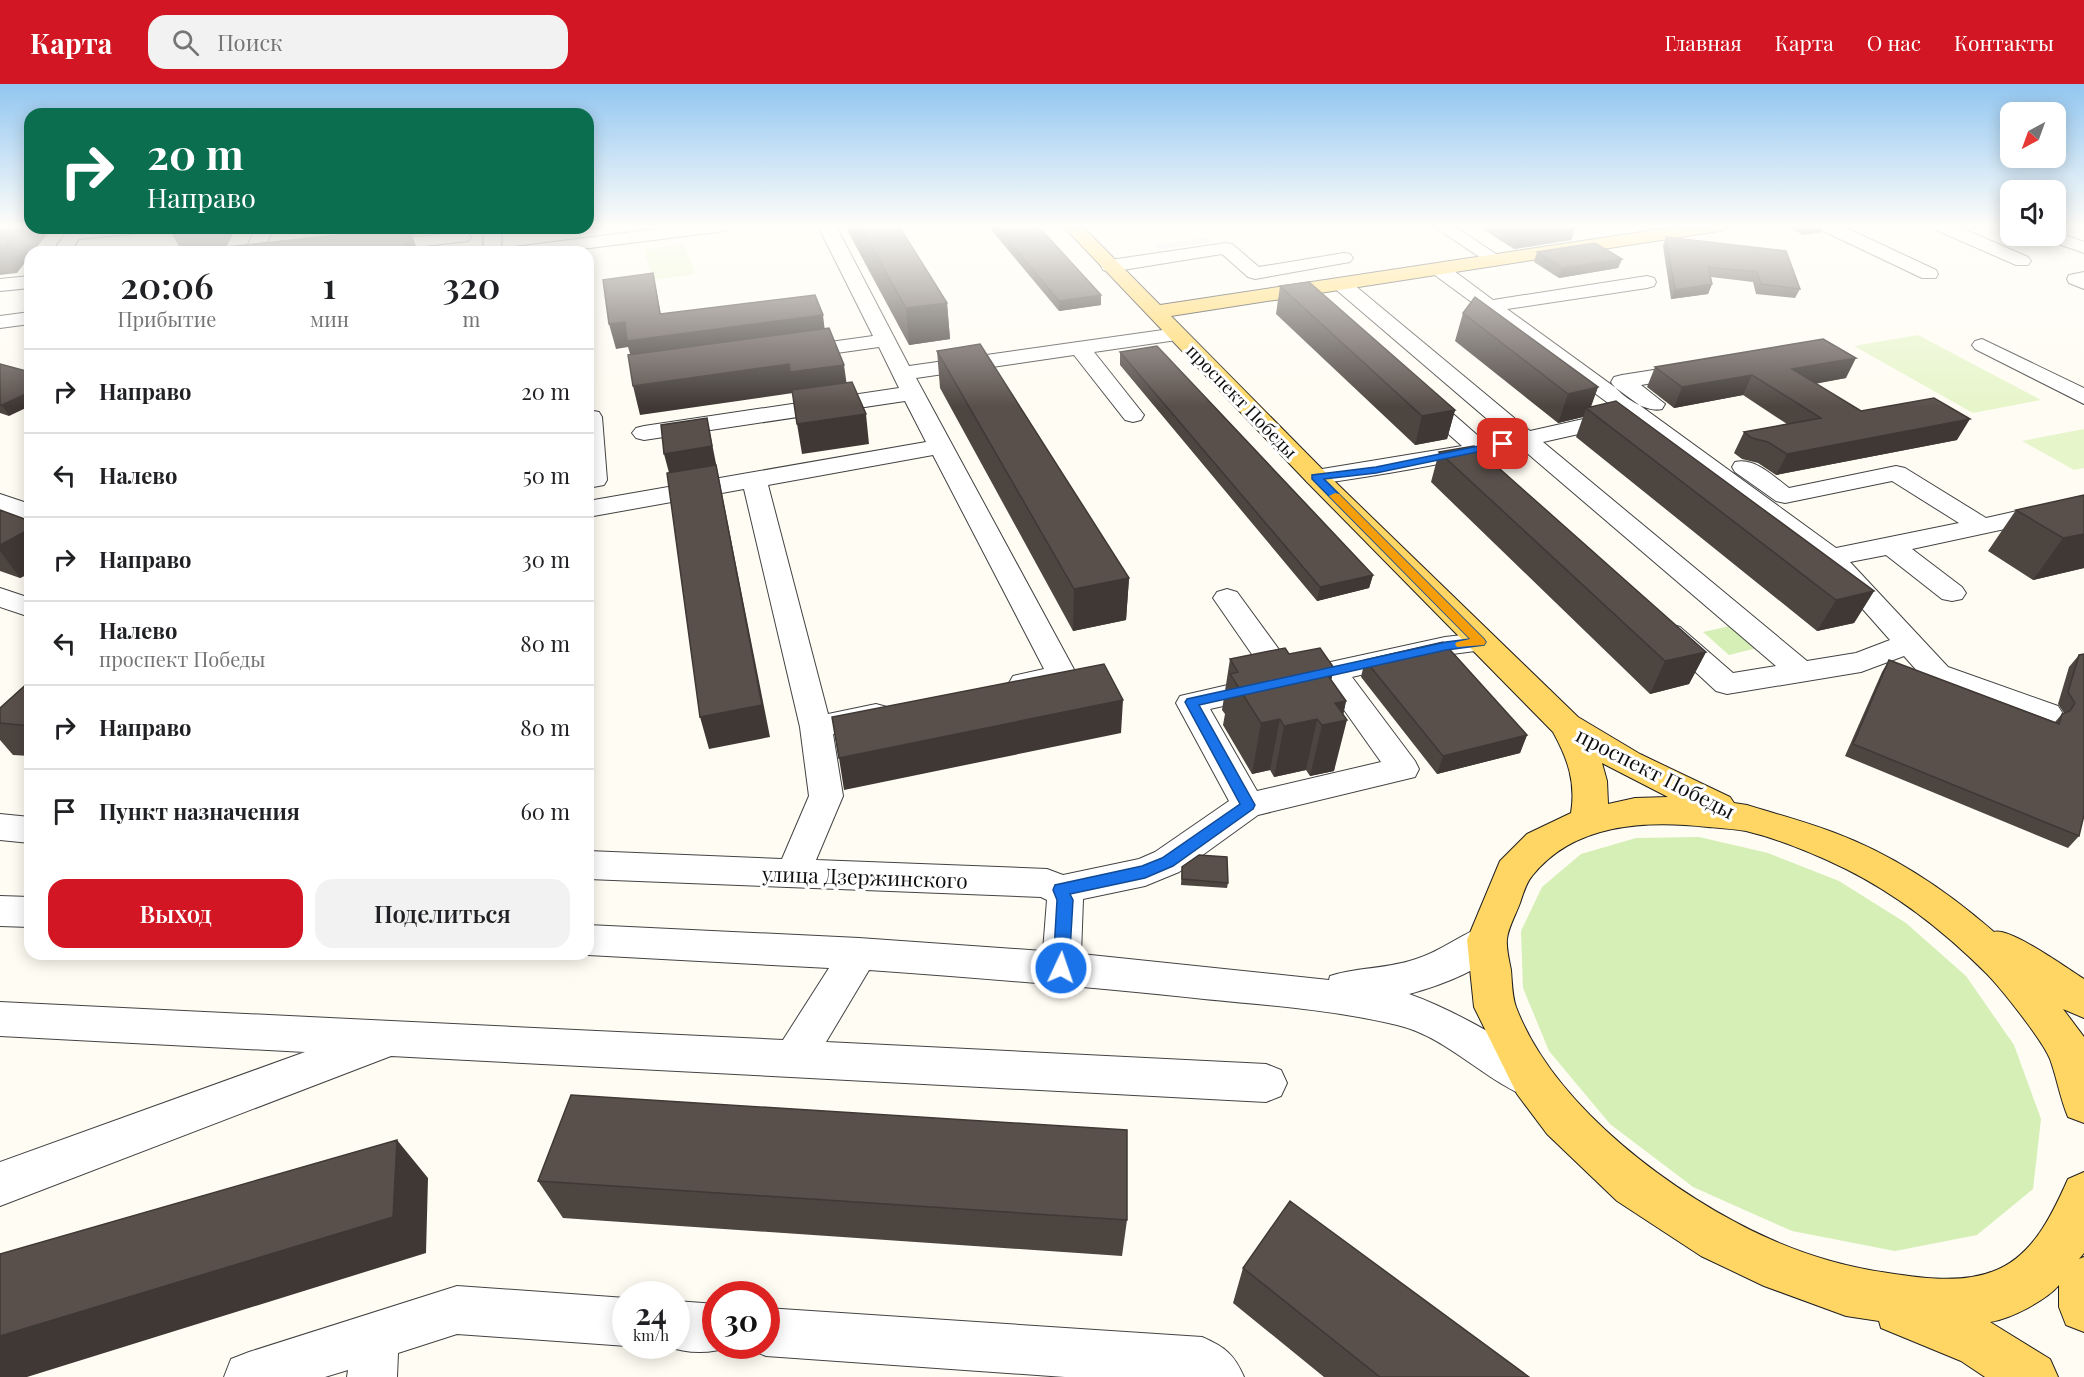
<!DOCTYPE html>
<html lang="ru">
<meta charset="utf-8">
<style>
:root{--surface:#fff;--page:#f2f2f2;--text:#202124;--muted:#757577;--line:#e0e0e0;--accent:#d21623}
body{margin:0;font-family:"Playfair Display",serif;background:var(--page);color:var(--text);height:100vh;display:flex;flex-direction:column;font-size:22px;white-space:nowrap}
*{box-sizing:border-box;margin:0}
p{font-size:20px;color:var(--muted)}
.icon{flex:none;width:33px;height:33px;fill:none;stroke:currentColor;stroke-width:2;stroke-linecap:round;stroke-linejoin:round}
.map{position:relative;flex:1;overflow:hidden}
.details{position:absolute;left:24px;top:162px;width:570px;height:714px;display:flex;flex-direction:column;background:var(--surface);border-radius:18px;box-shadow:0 3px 15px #0003}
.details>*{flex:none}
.guide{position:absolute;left:24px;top:24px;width:570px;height:126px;border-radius:18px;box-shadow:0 3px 15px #0003;background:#0b6e4f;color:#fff;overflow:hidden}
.needle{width:39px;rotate:221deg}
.fabs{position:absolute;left:2000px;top:18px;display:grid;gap:12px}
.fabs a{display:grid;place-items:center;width:66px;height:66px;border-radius:12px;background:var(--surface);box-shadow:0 3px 15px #0003;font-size:30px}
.speed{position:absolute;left:612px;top:1197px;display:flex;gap:12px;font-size:30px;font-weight:700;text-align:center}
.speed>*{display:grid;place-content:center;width:78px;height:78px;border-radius:50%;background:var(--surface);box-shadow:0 3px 15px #0003;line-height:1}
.speed small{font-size:15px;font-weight:400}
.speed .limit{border:9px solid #d22;background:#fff;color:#111}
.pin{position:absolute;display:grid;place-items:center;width:51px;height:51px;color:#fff;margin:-26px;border-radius:12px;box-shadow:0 3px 9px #0006}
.me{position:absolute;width:66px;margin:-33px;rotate:3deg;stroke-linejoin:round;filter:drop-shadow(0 0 4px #0008)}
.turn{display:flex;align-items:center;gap:21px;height:126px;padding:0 24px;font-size:27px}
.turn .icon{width:78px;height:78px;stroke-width:2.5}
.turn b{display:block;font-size:42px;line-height:51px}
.eta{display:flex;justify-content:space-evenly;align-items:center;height:102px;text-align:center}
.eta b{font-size:36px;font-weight:600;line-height:42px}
.primary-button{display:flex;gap:12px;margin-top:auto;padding:12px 24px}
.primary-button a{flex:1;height:69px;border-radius:18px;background:var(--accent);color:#fff;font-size:24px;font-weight:600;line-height:69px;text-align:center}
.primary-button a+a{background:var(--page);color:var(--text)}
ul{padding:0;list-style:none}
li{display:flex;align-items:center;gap:18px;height:84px;padding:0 24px;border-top:2px solid var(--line)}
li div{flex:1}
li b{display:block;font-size:22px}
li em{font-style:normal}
header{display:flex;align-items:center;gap:36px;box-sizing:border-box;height:84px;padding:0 30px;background:var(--accent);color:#fff}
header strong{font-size:28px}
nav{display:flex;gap:33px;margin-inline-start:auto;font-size:21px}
.search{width:420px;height:54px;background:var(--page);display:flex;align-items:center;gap:15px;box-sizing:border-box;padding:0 21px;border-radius:18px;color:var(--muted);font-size:22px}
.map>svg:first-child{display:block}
.industrial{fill:#eee4ef}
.green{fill:#d5efb7}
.pitch{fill:#e7f5ca}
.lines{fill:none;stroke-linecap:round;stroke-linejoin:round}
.minor-casing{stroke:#434343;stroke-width:2}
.major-casing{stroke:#212121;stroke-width:2}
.minor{fill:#fff;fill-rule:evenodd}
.major{fill:#ffd663;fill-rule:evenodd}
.wall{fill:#4d4540}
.shaded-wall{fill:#3f3834}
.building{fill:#5a504b;stroke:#3f3834;stroke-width:1.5}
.route{fill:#1a73e8;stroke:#114b97;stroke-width:1.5}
.slow{fill:#f59e0b}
.labels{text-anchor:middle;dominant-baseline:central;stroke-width:6;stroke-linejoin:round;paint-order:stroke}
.far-street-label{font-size:18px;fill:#101010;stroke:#fff}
.street-label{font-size:21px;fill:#101010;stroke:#fff}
</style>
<header>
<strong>Карта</strong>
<div class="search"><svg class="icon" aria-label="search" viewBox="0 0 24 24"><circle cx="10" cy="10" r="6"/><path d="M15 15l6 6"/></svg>Поиск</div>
<nav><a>Главная</a><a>Карта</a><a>О нас</a><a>Контакты</a></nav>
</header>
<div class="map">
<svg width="2084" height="1293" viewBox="0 0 2084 1293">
<rect width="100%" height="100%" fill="#fffcf3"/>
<!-- industrial -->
<path class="industrial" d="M1207,153L1213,158L1159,166L1153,161Z"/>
<!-- green -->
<path class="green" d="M1735,541L1761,563L1729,571L1703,548Z
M1699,753L1768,769L1839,797L1906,839L1966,892L2014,961L2041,1035L2033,1105L1977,1151L1895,1167L1792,1147L1693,1103L1610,1040L1549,967L1523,904L1521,847L1542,803L1581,770L1636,754Z"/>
<!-- pitch -->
<path class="pitch" d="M684,160L695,190L653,196L644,166Z
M1918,251L2041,316L1973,329L1854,262Z
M2084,345V384L2074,386L2022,357Z"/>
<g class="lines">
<defs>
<path id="minor" d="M680,142H734L725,147L558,168H505L508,164L514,163Z
M818,142H836L909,282L1177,244L1184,246L1187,250L1184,254L1177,256L1094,268L1144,331L1141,336L1133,338L1125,336L1074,271L916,294L1077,591L1073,598L1024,609L1013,606L1009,599L1013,592L1044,585L933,371L768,401L828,630L876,620L887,623L892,631L887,639L833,650L843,712L816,776L1047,785L1063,791L1139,775L1155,768L1229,717L1176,619L1180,612L1267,592L1213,514L1217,508L1227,505L1237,508L1294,586L1445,553L1480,549L1490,551L1495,558L1490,565L1445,571L1352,593L1415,677L1419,685L1415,693L1258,731L1179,788L1145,802L1083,815L1081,870L1329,896L1330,892C1358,883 1388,885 1416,875C1442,867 1462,849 1487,841L1500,845L1506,856C1492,884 1438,902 1409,910C1459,928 1501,955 1547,983L1553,996L1547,1009L1532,1015C1484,997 1448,953 1397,941C1335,926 1267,921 1204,915C1092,903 981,894 869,886L826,958L1266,980L1281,986L1287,999L1281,1012L1266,1018L391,972L0,1122V1078L305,968L0,952V918L783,956L829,884L588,871L584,870H588V841L859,854L1043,867L1047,816L1041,813L588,795V767L782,775L809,712L800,643L744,405L588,433V417L926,358L905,317L644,356L636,354L632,349L636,344L644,342L899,304L879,263L794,275L787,273L784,269L787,265L794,263L873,252ZM1325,599L1381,678L1257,707L1210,625Z
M1433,142H1454L1505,176L1502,180H1490Z
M1818,142H1842L1936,186L1938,190L1936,194H1922L1821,146Z
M1933,142H1957L2028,173L2031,177L2028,181H2016L1936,146Z
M82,144H138L139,145L136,149L130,150L79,155L70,168H52L68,146Z
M256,144H274L262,168H244Z
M484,144H502L501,168H483Z
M2055,147L2084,158V169L2047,156L2045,152H2055Z
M462,148L468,149L471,153L468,157L373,168H314L317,164L323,163Z
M1226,159L1232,160L1259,183L1344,169L1350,170L1353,174L1350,178L1344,179L1255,195L1248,193L1222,170L1110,188L1103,186L1101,182L1103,178L1110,176Z
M1439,179L1446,181L1493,216L1647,192L1654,194L1656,198L1654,202L1647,204L1507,225L1836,464L1959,439L1892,397L1785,419L1776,417L1735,388L1732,383L1735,378C1755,373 1774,393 1789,404L1896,382L1905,384L1986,434L2084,412V428L1912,465L1962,503L1966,509L1962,515L1952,517L1942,515L1886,471L1850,478L1948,583L2058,622L2063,630L2058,638L2047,641L2036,638L1926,597L1904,572L1861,588L1727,610L1716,607L1660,555L1656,549L1660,543L1670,540L1680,543L1733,589L1776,582L1520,363C1453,378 1385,391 1316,400L1307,398L1304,393L1307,388L1316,386L1462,362L1412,318L1409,313L1412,308L1420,306L1428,308L1484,357L1507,352L1333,203L1331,199L1333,195H1347L1530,347L1619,327L1432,189L1430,185L1432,181ZM1630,336L1822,479L1890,556L1856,569L1807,577L1543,358L1628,339Z
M2084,188V205L2069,199L2067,195L2069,191Z
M30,192V204L0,207V195Z
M30,228V240L0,244V232Z
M1982,255L2084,304V320L1975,265L1972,261L1975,257Z
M1692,280L1700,281L1703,286L1700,291L1641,301L1665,320L1662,325C1646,329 1620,312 1611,298L1614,293L1622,291Z
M588,326L599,328L602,333L607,396L604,401L588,404Z
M0,410L30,420V437L0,427Z
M0,504L30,514V533L0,523Z
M0,730L30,733V759L0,756Z
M0,812L30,813V843L0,842Z
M457,1202L626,1214L627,1262L457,1250L398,1269L397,1293H347L348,1286L325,1293H224L231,1275L249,1268Z
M676,1217L716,1220V1262H732C712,1270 687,1270 667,1262H676Z
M766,1224L1202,1253C1225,1263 1234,1270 1244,1293H1065L766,1272L749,1265L747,1262H766Z"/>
<path id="major" d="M1063,142H1082L1160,221L1681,142H1728L1725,146L1719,147L1171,232L1325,388L1578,633L1640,670L1730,713L1734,719L1747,721C1776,730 1806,738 1835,749C1894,771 1947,807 1994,848C2010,843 2068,885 2084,895V934L2063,925L2084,953V1039L2068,1033C2060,1014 2057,994 2050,975C2043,957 2001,904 1986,889C1945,848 1898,811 1846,785C1815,770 1779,755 1746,747C1734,745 1720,744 1708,743C1646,736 1574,739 1532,792C1526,799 1523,810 1520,819C1516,830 1508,844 1507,855C1506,864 1509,876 1511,886C1512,898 1512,912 1516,923C1554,1023 1676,1113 1770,1155C1808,1172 1847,1183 1888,1189C1920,1194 1962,1200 1994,1187C2033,1172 2052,1131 2068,1095L2084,1088V1169L2079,1175L2084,1173V1248L2066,1241L2059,1223V1201C2047,1216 2010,1235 1990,1238L2050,1275L2058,1293H1985L1961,1277L1881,1244L1879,1237L1846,1232L1764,1202L1701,1172L1617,1117L1547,1050L1517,1010L1474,923L1467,856L1500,777L1527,750L1571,729C1576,699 1568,675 1553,648L1307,398ZM1602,679L1668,713L1635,714L1608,720L1607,697Z"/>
</defs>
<!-- minor casing -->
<use href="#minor" class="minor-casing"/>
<!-- major casing -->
<use href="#major" class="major-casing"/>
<!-- minor -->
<use href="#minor" class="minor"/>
<!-- major -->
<use href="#major" class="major"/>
</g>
<!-- wall -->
<path class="wall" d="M845,142H899L947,219L950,255L909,261Z
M988,142H1038L1101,221L1059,227Z
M1478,142H1591L1575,145L1571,156L1514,165Z
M1785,142H1824L1821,148L1803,151Z
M1666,153L1800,205L1795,214L1756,210L1753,198L1711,193L1712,200L1708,210L1671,215L1663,162Z
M1537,168L1622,175L1618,184L1559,194L1534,178Z
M1280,202L1455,326L1447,355L1415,361L1276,230Z
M1463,229L1598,303L1591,323L1874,507L1854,539L1817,547L1576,353L1583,333L1558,339L1455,257Z
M937,267L1129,494L1126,536L1073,547L940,304Z
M1120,268L1373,491L1369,504L1317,517L1120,281Z
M0,280L9,332L0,329Z
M1655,283L1846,294L1815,300L1861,327L1957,356L1776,391L1758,379L1742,375L1734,369L1744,348L1787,340L1743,311L1674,324L1647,303Z
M1439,368L1706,568L1689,600L1650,610L1431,398Z
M2084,411V484L2033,496L1988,467L2016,426Z
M0,426L30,437V489L20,494L0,487Z
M1289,570L1334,584L1331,596L1346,617L1343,630L1334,687L1310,692L1306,686L1274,693L1270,686L1252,690L1223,641L1225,630L1222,626L1230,575Z
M2079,571V752L2068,764L1845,672L1882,588L1889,576L2055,638L2062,630L2064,629L2058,620L2069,583Z
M1365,576L1527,651L1520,669L1437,690L1361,593Z
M30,597V672L13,671L0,656V624Z
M1182,783L1228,799L1227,804L1181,801Z
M538,1097L1127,1136L1122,1172L563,1134Z
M1243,1184L1529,1293H1324L1233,1219Z"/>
<!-- shaded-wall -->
<path class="shaded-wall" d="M20,142H30V144H52L33,168H30V172L17,189L0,191V165Z
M588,142H614L571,148L570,144H588Z
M1520,142H1591L1575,145L1571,156L1514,165Z
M1807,142H1824L1821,148L1803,151Z
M1973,142H1987L1972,145Z
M208,144H236L224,168H182L171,148Z
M378,144H418L417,151H412L418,168H404Z
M1622,175L1618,184L1559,194L1562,184Z
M653,189L665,252L823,231L826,256L634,283L628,263L616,265L609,240L660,230Z
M1712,200L1708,210L1671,215L1675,206Z
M1101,211V221L1059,227V217Z
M947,219L950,255L909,261L906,224Z
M1856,274L1846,294L1782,305L1792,285Z
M789,280L844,281L848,309H793L640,331L633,302Z
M1752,291L1743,311L1674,324L1682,303Z
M1598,303L1589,326L1586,324L1583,333L1558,339L1568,310Z
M30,308V322L9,332L2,321Z
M1455,326L1447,355L1415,361L1422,332Z
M866,330L869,360L802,370L797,340Z
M707,334L770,653L709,665L700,633L672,400L664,370Z
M1970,335L1957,356L1776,391L1787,370Z
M30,445V489L20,494L0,467V461Z
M2084,450V484L2033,496L2063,454Z
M1373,491L1369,504L1317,517L1320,503Z
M1129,494L1126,536L1073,547L1074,505Z
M1874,507L1854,539L1817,547L1836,516Z
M1706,568L1689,600L1650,610L1665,577Z
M1334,584L1322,635L1317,636L1306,686L1274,693L1284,642L1324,586Z
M1123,616L1121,649L844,706L839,674Z
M1346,617L1342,637L1347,636L1334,687L1310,692L1322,641L1335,619Z
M1280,635L1270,686L1252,690L1261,639Z
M1527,651L1520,669L1437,690L1443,672Z
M397,1056L428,1094L426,1169L27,1293H0V1252Z"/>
<!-- building -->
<path class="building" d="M0,142H20L2,165H0Z
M860,142H899L947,219L906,224Z
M996,142H1038L1101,211L1059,217Z
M173,144H208L171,148Z
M368,144H409L404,168H223L225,163L367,148Z
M1666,153L1786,167L1800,205L1761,200L1757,188L1708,183L1712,200L1675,206Z
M1595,159L1622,175L1562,184L1537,168Z
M653,189L660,230L815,211L823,231L627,257L625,238L609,240L603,196Z
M1309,198L1455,326L1422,332L1280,202Z
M1475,213L1598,303L1568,310L1463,229Z
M829,244L844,281L790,288L789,280L633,302L628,271Z
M1823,255L1856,274L1792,285L1861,327L1934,314L1970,335L1787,370L1768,358L1752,354L1744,348L1821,334L1752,291L1682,303L1655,283Z
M980,260L1129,494L1074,505L937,267Z
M1157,262L1373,491L1320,503L1120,268Z
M0,280L30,288V308L2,321H0Z
M852,298L866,330L797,340L792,306Z
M1616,317L1874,507L1836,516L1586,324Z
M707,334L712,362L664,370L661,341Z
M1474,362L1706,568L1665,577L1439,368Z
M716,381L762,621L700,633L667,389Z
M2084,411V450L2063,454L2016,426Z
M0,426L30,437V445L0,461Z
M1443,558L1527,651L1443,672L1365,576Z
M1285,564L1289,570L1320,564L1334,584L1324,586L1346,617L1335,619L1347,636L1322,641L1317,635L1284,642L1280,635L1261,639L1230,590L1238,588L1230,575Z
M2084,570V731L2079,752L1853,660L1889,576L2059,640L2062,630L2070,627L2075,619L2068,608L2079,571Z
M1104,580L1123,616L839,674L832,633Z
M30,597V642L0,639V624Z
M1199,771L1227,773L1228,799L1182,795V783Z
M571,1011L1127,1046V1136L538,1097Z
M397,1056L393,1133L0,1252V1170Z
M1290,1117L1529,1293H1380L1243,1184Z"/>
<!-- sky -->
<linearGradient id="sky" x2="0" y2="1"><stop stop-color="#92c6f0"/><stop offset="0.44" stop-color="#fffefa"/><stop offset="1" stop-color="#fffefa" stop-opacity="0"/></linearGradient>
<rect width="2084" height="323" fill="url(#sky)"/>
<!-- route -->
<path class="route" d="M1503,357L1506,358V362L1376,389L1324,395L1484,555L1486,558L1484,561L1446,566L1199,621L1255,721L1253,725L1173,782L1145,794L1070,810L1073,816L1069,884L1067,889L1061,891L1055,889L1053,884L1057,816L1053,806L1055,801L1142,782L1162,774L1240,720L1185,618L1187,615L1446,558L1470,555L1312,395V391L1376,383Z"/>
<!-- slow -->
<path class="slow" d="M1335,409L1339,410L1484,555L1486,558L1484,561L1457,563L1455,560L1457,558L1470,555L1331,414L1329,412Z"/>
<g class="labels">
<!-- far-street labels -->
<g class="far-street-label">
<text transform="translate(1242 317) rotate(46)">проспект Победы</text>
</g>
<!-- street labels -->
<g class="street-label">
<text transform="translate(1656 688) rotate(27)">проспект Победы</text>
<text transform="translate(865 792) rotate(2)">улица Дзержинского</text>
</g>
</g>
</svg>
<div class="fabs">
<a><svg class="needle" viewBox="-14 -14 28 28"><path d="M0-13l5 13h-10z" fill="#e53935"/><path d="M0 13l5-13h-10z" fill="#757577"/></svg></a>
<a><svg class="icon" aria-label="sound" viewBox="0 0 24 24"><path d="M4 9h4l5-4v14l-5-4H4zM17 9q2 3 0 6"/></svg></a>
</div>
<div class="speed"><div>24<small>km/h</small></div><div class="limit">30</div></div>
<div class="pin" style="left:1503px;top:360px;background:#d93025"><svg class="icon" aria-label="arrive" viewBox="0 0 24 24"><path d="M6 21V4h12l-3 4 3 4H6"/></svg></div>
<svg class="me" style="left:1061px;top:884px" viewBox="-20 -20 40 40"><circle r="17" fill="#1a73e8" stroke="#fff" stroke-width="3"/><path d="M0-11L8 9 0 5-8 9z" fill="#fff"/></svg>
<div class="guide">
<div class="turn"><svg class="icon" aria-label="right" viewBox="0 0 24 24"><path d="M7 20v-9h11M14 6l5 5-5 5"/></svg><div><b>20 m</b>Направо</div></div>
</div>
<section class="details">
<div class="eta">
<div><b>20:06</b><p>Прибытие</p></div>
<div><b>1</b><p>мин</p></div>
<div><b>320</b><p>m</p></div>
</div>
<ul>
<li><svg class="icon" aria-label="right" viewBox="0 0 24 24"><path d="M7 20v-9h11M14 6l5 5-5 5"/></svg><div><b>Направо</b></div><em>20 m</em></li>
<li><svg class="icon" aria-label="left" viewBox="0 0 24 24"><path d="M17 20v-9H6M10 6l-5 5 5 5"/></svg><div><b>Налево</b></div><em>50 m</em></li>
<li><svg class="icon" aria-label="right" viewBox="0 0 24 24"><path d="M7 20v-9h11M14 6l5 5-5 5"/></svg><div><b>Направо</b></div><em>30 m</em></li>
<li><svg class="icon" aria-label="left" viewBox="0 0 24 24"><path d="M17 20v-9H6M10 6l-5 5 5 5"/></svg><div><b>Налево</b><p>проспект Победы</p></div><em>80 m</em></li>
<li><svg class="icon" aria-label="right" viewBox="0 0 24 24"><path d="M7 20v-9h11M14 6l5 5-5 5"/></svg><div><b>Направо</b></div><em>80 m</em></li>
<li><svg class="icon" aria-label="arrive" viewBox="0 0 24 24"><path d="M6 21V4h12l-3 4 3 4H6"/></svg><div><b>Пункт назначения</b></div><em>60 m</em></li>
</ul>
<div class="primary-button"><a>Выход</a><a>Поделиться</a></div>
</section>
</div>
